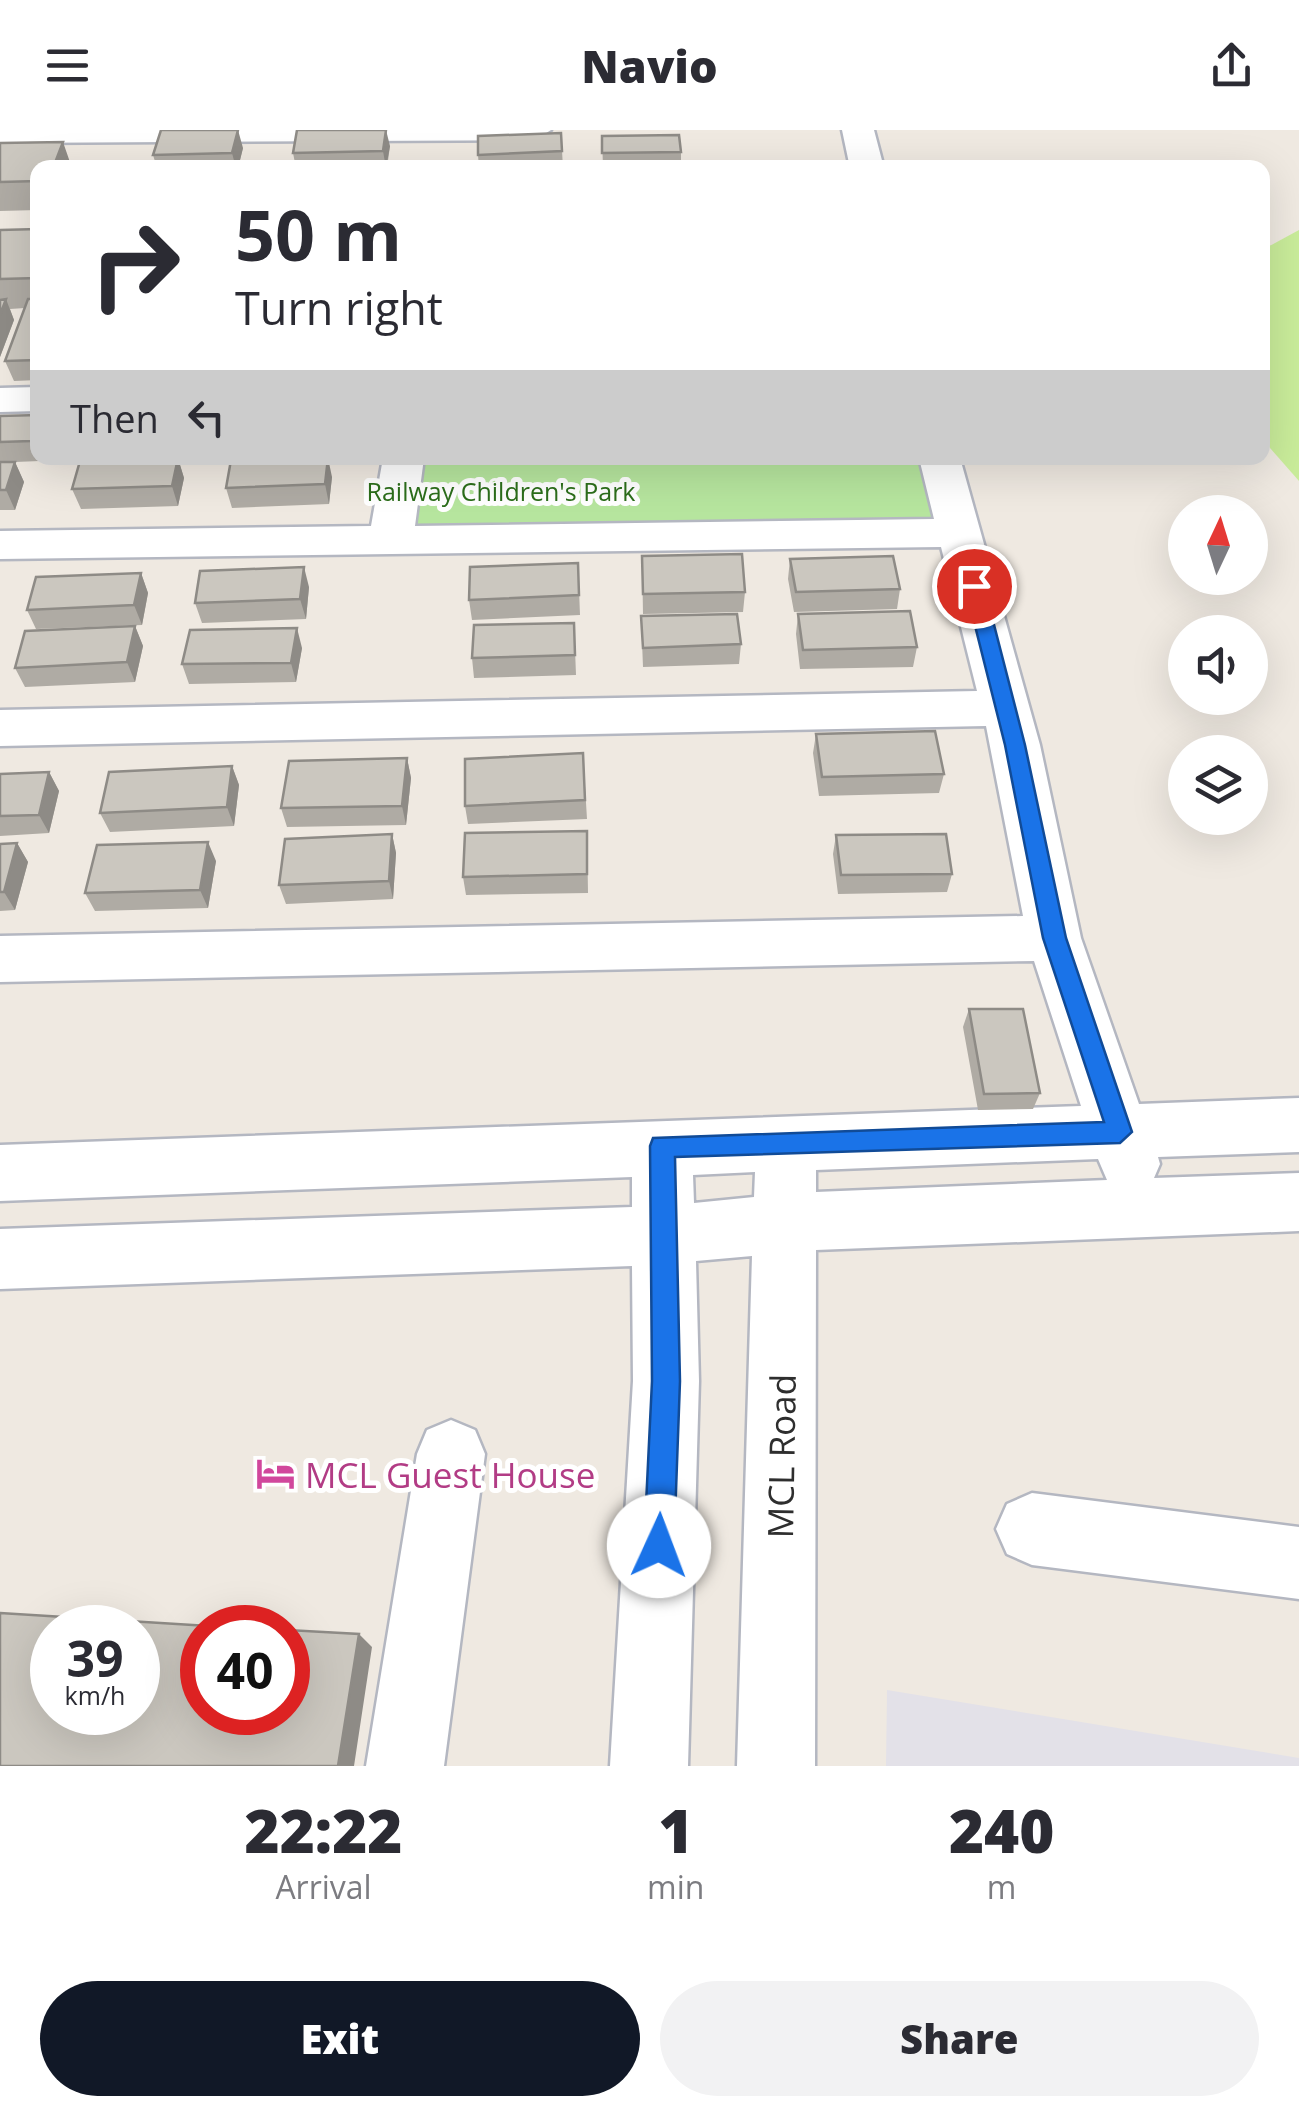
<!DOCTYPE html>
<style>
:root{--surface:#fff;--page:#f2f2f3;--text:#2b2b33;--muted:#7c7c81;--accent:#111827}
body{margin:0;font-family:"Open Sans",sans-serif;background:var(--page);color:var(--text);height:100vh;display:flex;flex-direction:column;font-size:38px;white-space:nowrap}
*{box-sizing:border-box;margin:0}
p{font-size:32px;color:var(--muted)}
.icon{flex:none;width:55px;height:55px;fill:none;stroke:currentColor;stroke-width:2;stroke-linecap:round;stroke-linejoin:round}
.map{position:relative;height:1636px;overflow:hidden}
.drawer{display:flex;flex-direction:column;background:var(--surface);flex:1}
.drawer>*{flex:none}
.hud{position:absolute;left:30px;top:30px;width:1240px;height:305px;border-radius:20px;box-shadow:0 10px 40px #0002;background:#fff;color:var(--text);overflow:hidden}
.needle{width:65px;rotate:4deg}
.fabs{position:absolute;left:1168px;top:365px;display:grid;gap:20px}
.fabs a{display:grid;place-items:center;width:100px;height:100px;border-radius:50%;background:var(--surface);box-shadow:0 10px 40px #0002;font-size:50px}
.speed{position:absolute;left:30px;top:1475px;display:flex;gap:20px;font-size:50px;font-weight:700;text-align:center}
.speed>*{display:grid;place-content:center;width:130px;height:130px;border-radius:50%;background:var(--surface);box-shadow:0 10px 40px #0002;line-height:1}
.speed small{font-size:25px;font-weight:400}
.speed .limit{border:15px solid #d22;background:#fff;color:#111}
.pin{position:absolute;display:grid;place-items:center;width:85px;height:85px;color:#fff;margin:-42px;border:5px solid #fff;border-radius:50%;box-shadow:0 2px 10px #0007}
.me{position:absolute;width:110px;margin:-55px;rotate:2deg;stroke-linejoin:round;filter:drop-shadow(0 0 8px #0008)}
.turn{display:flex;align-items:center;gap:35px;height:210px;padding:0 40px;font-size:45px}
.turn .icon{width:130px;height:130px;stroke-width:2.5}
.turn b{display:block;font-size:70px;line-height:85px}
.then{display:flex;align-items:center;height:95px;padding:0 40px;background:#0003;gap:20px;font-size:38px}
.eta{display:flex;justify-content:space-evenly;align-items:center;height:170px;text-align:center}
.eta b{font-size:60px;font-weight:800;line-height:70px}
.action{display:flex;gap:20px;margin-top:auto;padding:20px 40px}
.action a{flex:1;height:115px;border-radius:60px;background:var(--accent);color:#fff;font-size:40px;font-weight:800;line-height:115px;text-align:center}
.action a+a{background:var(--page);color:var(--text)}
header{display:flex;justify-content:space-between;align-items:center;height:130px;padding:0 40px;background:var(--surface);font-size:45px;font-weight:800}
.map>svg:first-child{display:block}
.industrial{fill:#e3e1e8}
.green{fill:#b6e59e}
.pitch{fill:#c9ec9a}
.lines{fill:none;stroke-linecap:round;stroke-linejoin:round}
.minor-casing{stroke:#b4b7c1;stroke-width:5}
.minor{fill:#fff;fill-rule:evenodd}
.wall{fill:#afaba4}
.shaded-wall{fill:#8e8b86}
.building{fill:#cbc7bf;stroke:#8e8b86;stroke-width:2.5;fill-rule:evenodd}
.route{fill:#1a73e8;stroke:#114b97;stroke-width:2.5}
.labels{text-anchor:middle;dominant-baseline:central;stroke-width:10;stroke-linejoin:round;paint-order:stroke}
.far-park-label{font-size:25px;fill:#2c6e1b;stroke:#fff}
.near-street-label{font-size:35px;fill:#2e2e2e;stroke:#fff}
.near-hotel-label{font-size:35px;fill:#b23c85;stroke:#fff;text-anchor:start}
</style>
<header><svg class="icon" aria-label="menu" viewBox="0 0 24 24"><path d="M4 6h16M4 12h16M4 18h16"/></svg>Navio<svg class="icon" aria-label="share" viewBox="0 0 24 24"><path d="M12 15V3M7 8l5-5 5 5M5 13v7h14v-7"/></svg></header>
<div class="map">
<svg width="1299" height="1636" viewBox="0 0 1299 1636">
<rect width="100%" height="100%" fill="#efe9e1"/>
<!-- industrial -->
<path class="industrial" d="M887,1560L1299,1628V1636H886Z"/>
<!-- green -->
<path class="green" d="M416,328H919L935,387L410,396Z"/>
<!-- pitch -->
<path class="pitch" d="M1299,100V351L1263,310L1262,120Z"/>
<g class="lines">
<defs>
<path id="minor" d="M0,0H551L535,10L0,13Z
M842,0H874L884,38H850Z
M38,257V281L0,282V258Z
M383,328H424L415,396L934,389L919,328H960L1040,615L1081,808L1139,974L1299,968V1022L1158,1027L1160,1034L1154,1048L1299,1043V1101L816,1120L815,1636H737L752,1126L696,1131L699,1251L688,1636H610L633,1251L632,1136L0,1159V1099L632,1077V1047L0,1071V1015L1081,976L1034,831L0,852V806L1023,786L986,596L0,616V580L977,561L941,417L0,429V401L371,396ZM1098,1029L1107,1050L816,1062V1040ZM755,1042L754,1067L694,1073L693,1045Z
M451,1290L475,1300L485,1324L444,1636H366L417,1324L427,1300Z
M1032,1363L1299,1397V1469L1032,1435L1007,1424L996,1399L1007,1374Z"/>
</defs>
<!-- minor casing -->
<use href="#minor" class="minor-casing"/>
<!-- minor -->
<use href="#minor" class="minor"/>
</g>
<!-- wall -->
<path class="wall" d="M561,3L563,38H479L478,25Z
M602,6L681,22V38H603Z
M0,13L38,38V80L0,81Z
M390,16L387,38H296L293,23Z
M243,18L238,38H157L153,25Z
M38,99V250L14,251L5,231L25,178L10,179L14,190L0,227V100Z
M38,285V328H41L40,331L15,332L24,352L15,380H0V286Z
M91,328H187L178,329L184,348L178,376L81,379L72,359L92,331Z
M332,347L329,374L232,378L226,358Z
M642,426L745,462L743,482L643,484Z
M790,429L900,459L897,479L794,482L788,449Z
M578,433L580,485L472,490L469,470Z
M141,443L148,463L142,495L36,499L27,480Z
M309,457L306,489L202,493L195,473Z
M798,484L917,517L913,537L800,539L796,504Z
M641,486L741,514L739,534L643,537Z
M574,493L576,545L474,548L472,528Z
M135,496L143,516L135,552L25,557L15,538Z
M302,518L296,552L189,554L182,534Z
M816,604L944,644L939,663L819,666L813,623Z
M583,623L587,689L468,694L465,676Z
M407,628L411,648L406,695L287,697L281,678Z
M232,636L239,655L234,696L110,702L100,683Z
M49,642L59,661L49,703L0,706V644Z
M587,701L588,763L466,765L463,747Z
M392,704L396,723L393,769L286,774L279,755Z
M836,705L952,744L947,762L838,764L833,724Z
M17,713L28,732L15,780L0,781V714Z
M216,731L208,778L95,781L85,763Z
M969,879L1040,963L1033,979L978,980L963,897Z"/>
<!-- shaded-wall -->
<path class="shaded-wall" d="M238,0L243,18L238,38H236L232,23Z
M386,0L390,16L386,38L383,21Z
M63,12L72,38H53Z
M6,169L14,190L0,227V185Z
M38,291V326L31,311Z
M178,328L184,348L178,376L172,356Z
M328,328L332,347L329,374L325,354Z
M15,332L24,352L15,380L6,360Z
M304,437L309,457L306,489L300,469Z
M141,443L148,463L142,495L134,475Z
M135,496L143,516L135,552L127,532Z
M297,498L302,518L296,552L291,533Z
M407,628L411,648L406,695L402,676Z
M232,636L239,655L234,696L227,677Z
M49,642L59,661L49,703L39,685Z
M392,704L396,723L393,769L389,751Z
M208,712L216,731L208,778L200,760Z
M17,713L28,732L15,780L4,762Z
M359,1504L372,1517L354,1636H338Z"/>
<!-- building -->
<path class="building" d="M161,0H238L232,23L153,25Z
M297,0H386L383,21L293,23Z
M561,3L562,21L478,25V6Z
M679,5L681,22L602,23V6Z
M63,12L53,38H38V51L0,52V13Z
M38,99V148L0,149V100Z
M6,169L0,185V170Z
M28,169H38V230L5,231Z
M38,285V291L31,311L0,312V286Z
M178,328L172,356L72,359L80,331Z
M300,328H328L325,354L226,358L231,330Z
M0,332H15L6,360H0Z
M742,424L745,462L643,464L642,426Z
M893,426L900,459L796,462L790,429Z
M578,433L579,465L469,470L470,437Z
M304,437L300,469L195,473L200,441Z
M141,443L134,475L27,480L36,447Z
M910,481L917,517L803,520L798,484Z
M737,484L741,514L643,518L641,486Z
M574,493L575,525L472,528L474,495Z
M135,496L127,532L15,538L25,501Z
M297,498L291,533L182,534L190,500Z
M935,601L944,644L822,647L816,604Z
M583,623L585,670L465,676V629Z
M407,628L402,676L281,678L289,631Z
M232,636L227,677L100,683L109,642Z
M49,642L39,685L0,686V644Z
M587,701V744L463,747L465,703Z
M392,704L389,751L279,755L285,709Z
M946,704L952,744L841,745L836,705Z
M208,712L200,760L85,763L97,715Z
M17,713L4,762H0V714Z
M969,879H1023L1040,963L984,964Z
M0,1483L241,1498H202V1582H288V1500L359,1504L338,1636H0ZM52,1498H138V1582H52Z"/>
<!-- route -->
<path class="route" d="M974,449L984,456L1025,615L1066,808L1132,1002L1120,1013L675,1027L680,1251L674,1416L670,1427L659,1431L649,1427L644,1416L652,1251L650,1016L653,1008L1104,992L1043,808L1005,615L965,456Z"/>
<!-- icons -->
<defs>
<symbol id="hotel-bare" viewBox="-9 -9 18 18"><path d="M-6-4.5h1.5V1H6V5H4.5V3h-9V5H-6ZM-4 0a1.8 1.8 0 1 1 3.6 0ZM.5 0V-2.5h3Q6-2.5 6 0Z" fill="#d1479c" stroke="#fff" stroke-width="2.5" paint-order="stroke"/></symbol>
</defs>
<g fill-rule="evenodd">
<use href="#hotel-bare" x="248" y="1316" width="55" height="55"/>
</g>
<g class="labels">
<!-- far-park labels -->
<g class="far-park-label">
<text x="501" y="361">Railway Children's Park</text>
</g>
<!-- near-street labels -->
<g class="near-street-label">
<text transform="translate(781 1326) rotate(-89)">MCL Road</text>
</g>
<!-- near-hotel labels -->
<g class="near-hotel-label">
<text x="305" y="1344">MCL Guest House</text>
</g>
</g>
</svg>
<div class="fabs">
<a><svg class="needle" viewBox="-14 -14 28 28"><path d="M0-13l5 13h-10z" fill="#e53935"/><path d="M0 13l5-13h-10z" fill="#7c7c81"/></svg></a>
<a><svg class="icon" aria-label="sound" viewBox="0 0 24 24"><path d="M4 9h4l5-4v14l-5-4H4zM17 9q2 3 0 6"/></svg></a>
<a><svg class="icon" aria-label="layers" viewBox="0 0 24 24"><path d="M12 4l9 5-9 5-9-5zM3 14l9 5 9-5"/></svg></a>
</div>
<div class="speed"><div>39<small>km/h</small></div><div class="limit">40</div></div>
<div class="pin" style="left:974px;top:456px;background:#d93025"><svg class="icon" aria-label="arrive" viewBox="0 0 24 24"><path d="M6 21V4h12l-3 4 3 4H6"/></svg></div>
<svg class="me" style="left:659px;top:1416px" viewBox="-20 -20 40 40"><circle r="19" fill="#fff"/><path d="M0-13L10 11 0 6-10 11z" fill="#1a73e8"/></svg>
<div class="hud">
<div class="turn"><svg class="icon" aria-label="right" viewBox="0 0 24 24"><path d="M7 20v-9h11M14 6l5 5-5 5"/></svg><div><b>50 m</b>Turn right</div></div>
<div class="then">Then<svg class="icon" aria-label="left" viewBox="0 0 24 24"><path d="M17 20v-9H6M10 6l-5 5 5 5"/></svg></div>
</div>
</div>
<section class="drawer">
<div class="eta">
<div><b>22:22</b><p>Arrival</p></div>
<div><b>1</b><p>min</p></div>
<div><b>240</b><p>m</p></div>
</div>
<div class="action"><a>Exit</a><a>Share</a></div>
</section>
